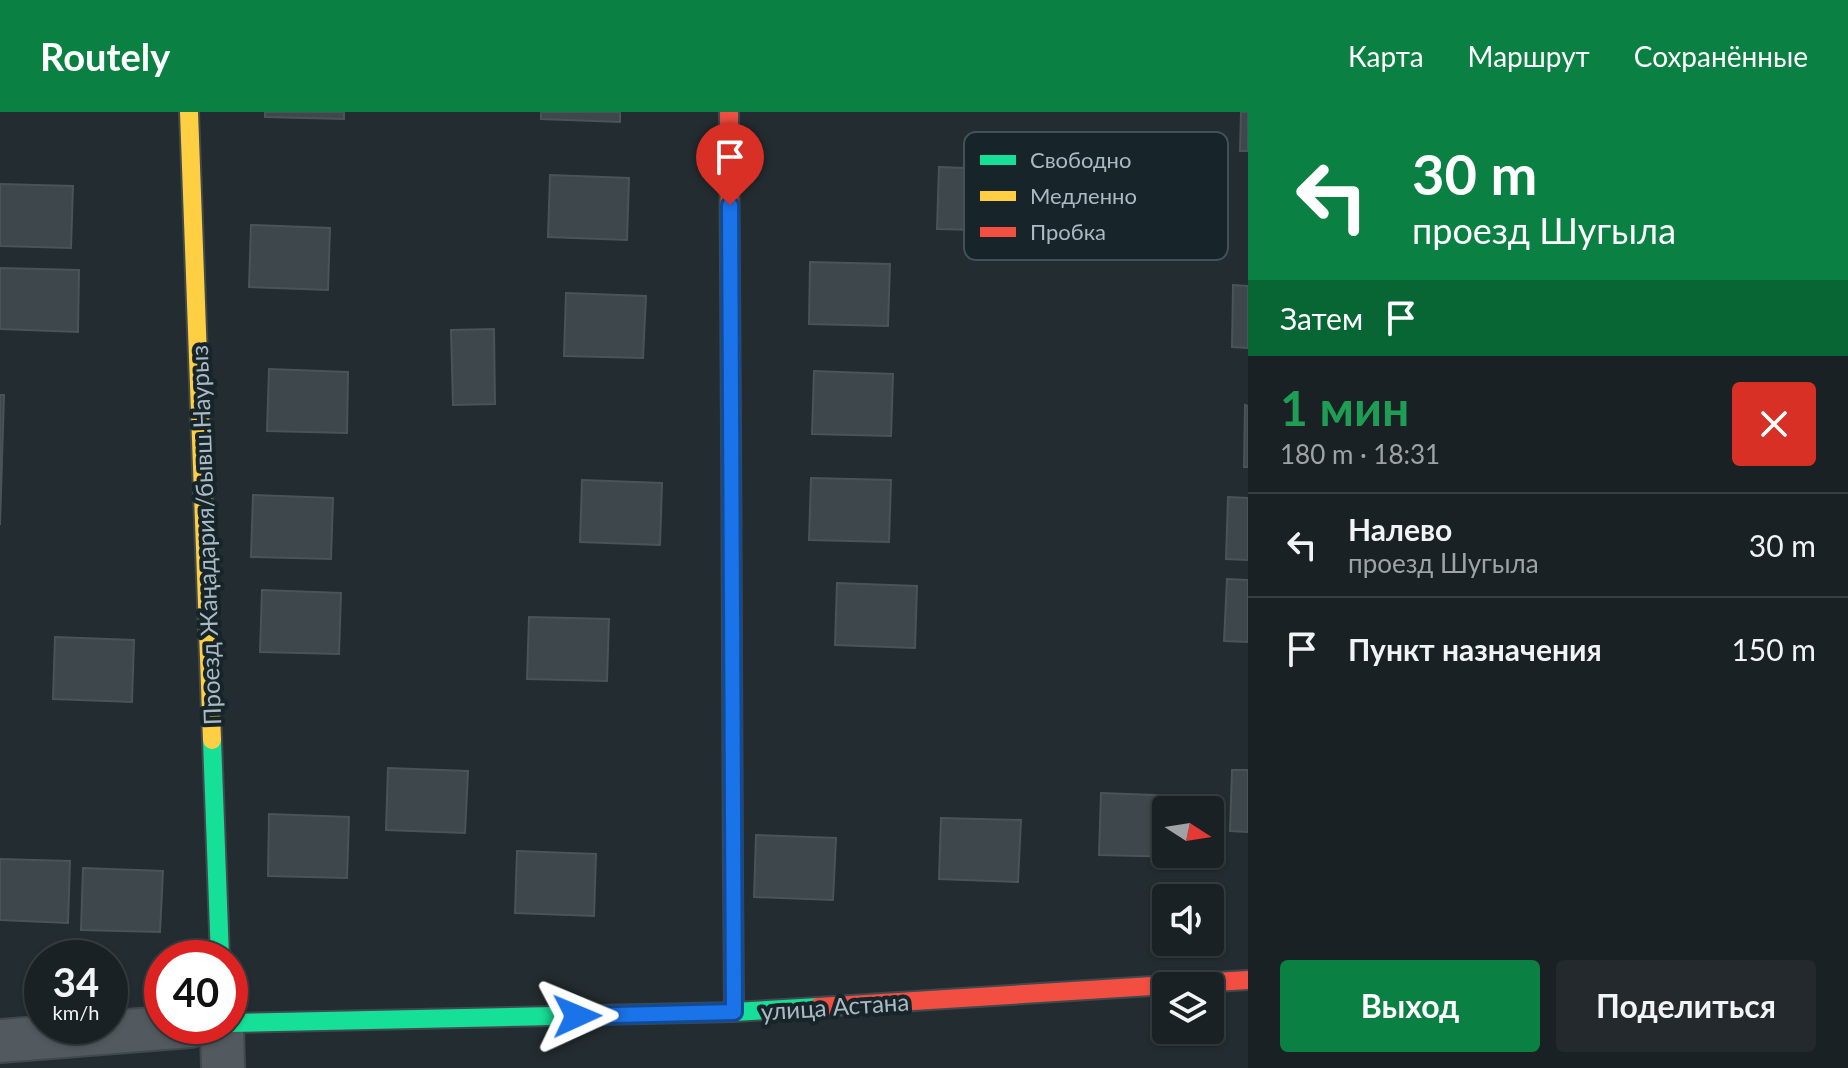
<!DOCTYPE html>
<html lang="ru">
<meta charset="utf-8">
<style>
:root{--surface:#1a2124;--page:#23292c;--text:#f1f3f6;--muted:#9fa3a6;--line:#383e41;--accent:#0b8043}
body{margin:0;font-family:Lato,sans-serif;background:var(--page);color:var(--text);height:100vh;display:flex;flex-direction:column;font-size:30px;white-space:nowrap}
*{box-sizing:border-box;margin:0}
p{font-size:26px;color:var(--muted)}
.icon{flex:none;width:44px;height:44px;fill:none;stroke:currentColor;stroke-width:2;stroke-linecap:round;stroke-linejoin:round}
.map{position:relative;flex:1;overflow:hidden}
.sheet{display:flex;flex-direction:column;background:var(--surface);width:600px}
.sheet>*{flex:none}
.top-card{background:#0b8043;color:#fff;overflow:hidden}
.needle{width:52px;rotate:102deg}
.tools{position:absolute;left:1152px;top:684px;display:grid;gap:16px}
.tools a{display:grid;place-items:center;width:72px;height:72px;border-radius:8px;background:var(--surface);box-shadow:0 2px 6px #0004,0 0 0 2px var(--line);font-size:40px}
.speed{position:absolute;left:24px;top:828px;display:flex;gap:16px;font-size:40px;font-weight:700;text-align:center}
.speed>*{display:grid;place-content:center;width:104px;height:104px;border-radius:50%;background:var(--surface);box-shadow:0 2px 6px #0004,0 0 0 2px var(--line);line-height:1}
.speed small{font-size:20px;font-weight:400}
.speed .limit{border:12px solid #d22;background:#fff;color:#111}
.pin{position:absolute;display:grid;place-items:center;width:68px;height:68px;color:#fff;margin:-82px -34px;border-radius:50% 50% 50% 0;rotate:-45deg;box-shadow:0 0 8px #0007}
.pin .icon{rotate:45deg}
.me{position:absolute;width:88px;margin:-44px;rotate:89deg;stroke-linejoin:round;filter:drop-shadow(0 0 6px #0008)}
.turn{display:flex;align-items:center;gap:28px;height:168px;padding:0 32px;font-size:36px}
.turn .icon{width:104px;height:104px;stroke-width:2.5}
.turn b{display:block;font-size:56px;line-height:68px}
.then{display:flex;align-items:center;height:76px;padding:0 32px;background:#0003;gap:16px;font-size:30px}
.round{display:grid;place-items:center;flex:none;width:84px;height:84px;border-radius:8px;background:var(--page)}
.overview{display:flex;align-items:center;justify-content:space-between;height:136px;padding:0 32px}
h1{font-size:48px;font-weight:700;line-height:60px;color:#1e9e55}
.action{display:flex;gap:16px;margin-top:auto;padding:16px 32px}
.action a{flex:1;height:92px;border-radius:8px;background:var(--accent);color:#fff;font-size:32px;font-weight:700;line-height:92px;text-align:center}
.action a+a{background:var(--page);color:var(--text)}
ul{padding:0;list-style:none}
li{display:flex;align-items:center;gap:24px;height:104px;padding:0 32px;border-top:2px solid var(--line)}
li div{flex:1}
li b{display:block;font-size:30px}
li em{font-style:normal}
header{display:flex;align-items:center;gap:48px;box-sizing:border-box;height:112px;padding:0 40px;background:var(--accent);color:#fff}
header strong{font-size:38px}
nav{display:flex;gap:44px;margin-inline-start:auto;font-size:28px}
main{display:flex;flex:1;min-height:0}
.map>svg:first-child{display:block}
.building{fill:#3e474b;stroke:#4a5458;stroke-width:2}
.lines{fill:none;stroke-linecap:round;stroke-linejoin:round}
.street-casing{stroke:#40494d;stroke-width:46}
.fast-casing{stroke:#40494d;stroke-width:22}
.slow-casing{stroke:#40494d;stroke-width:22}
.jam-casing{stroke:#40494d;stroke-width:22}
.street{stroke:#525a5f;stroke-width:42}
.fast{stroke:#16e098;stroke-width:18}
.slow{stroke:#ffcf43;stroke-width:18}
.jam{stroke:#f24e42;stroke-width:18}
.route-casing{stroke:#114b97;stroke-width:20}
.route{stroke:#1a73e8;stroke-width:14}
.labels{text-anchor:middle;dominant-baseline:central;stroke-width:8;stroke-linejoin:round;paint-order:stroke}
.street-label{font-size:24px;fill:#aabac4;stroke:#17242a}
.key{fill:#17242a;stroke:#435158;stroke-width:2}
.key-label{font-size:22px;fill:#aabac4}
</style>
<header>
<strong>Routely</strong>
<nav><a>Карта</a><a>Маршрут</a><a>Сохранённые</a></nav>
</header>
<main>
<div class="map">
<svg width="1248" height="956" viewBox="0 0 1248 956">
<rect width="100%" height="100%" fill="#232c30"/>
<!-- building -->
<path class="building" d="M265,0H344V7L265,5Z
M541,0H620V10L541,7Z
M1241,0H1248V39H1240Z
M939,55L1019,58L1017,119L937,117Z
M550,63L629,66L627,128L548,125Z
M0,72L73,74L71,136L0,134Z
M251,113L330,116L328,178L249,175Z
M810,150L890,152L888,214L809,212Z
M0,156L79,158L78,220L0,217Z
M1233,173L1248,174V236L1232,235Z
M566,181L646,184L643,246L564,244Z
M494,217L495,292L453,293L451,218Z
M269,257L348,260L347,321L267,319Z
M814,259L893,262L891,324L812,322Z
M0,283H4L0,413Z
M1245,293L1248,294V355H1244Z
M811,366L891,368L889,430L809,428Z
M582,368L662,371L660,433L580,430Z
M253,383L333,386L331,447L251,445Z
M1228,385L1248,386V448L1226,447Z
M1227,467L1248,468V530L1224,529Z
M837,471L917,474L915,536L835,533Z
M262,478L341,481L339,542L260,540Z
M529,505L609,507L607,569L527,567Z
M55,525L134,528L132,590L53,587Z
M388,656L468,659L465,721L386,718Z
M1232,658H1248V720L1230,719Z
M1101,681L1181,684L1180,698H1166V742H1179V745L1099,743Z
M269,702L349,705L347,766L268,764Z
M941,706L1021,708L1018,770L939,767Z
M756,723L836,726L833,788L754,785Z
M517,739L596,742L594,804L515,801Z
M0,747L70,749L68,811L0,808Z
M83,756L163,759L160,820L81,818Z"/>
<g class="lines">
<defs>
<path id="street" d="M222,914L223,956
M0,929L190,914"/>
<path id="fast" d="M212,628L220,846
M733,766L734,900
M230,911L734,900L818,895"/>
<path id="slow" d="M189,0L212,628
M731,320L733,766"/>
<path id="jam" d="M729,0L731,320
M818,895L1248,868"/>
</defs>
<!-- street casing -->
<use href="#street" class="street-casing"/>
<!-- fast casing -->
<use href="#fast" class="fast-casing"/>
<!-- slow casing -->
<use href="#slow" class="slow-casing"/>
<!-- jam casing -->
<use href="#jam" class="jam-casing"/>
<!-- street -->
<use href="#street" class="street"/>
<!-- fast -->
<use href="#fast" class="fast"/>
<!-- slow -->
<use href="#slow" class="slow"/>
<!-- jam -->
<use href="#jam" class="jam"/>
</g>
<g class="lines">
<defs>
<path id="route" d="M577,904L734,900L730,93"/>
</defs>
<!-- route casing -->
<use href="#route" class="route-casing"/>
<!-- route -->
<use href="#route" class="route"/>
</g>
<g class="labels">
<!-- street labels -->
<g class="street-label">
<text transform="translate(205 423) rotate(-92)">Проезд Жаңадария/бывш.Наурыз</text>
<text transform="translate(835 894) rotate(-4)">улица Астана</text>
</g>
</g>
<!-- legend -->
<rect x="964" y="20" width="264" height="128" rx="12" class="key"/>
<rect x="980" y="43" width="36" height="10" fill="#16e098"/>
<rect x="980" y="79" width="36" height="10" fill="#ffcf43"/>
<rect x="980" y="115" width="36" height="10" fill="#f24e42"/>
<g class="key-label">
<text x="1030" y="56">Свободно</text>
<text x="1030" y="92">Медленно</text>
<text x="1030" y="128">Пробка</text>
</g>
</svg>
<div class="tools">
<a><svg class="needle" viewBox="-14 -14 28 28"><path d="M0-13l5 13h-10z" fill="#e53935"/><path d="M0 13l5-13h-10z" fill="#9fa3a6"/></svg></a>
<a><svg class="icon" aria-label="sound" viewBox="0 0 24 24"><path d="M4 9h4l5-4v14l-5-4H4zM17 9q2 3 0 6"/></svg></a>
<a><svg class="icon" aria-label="layers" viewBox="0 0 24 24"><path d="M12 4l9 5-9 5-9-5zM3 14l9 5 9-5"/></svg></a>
</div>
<div class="speed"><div>34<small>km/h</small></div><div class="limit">40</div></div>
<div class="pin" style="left:730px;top:93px;background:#d93025"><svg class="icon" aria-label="arrive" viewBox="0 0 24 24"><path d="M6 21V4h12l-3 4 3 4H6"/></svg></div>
<svg class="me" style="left:577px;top:904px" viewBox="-20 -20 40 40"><path d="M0-17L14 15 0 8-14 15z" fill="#1a73e8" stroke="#fff" stroke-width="4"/></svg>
</div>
<section class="sheet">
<div class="top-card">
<div class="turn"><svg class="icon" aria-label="left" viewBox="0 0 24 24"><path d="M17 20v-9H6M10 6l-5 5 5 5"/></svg><div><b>30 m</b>проезд Шугыла</div></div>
<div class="then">Затем<svg class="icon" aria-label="arrive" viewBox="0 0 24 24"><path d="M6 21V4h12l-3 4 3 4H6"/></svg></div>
</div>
<div class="overview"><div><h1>1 мин</h1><p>180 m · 18:31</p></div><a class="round" style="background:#d93025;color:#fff"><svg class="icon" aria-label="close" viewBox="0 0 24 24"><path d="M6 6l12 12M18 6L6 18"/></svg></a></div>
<ul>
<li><svg class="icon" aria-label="left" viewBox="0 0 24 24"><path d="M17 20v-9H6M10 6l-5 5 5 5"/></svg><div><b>Налево</b><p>проезд Шугыла</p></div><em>30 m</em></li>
<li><svg class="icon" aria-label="arrive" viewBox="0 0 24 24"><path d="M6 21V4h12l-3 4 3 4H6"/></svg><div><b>Пункт назначения</b></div><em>150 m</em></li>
</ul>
<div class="action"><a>Выход</a><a>Поделиться</a></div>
</section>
</main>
